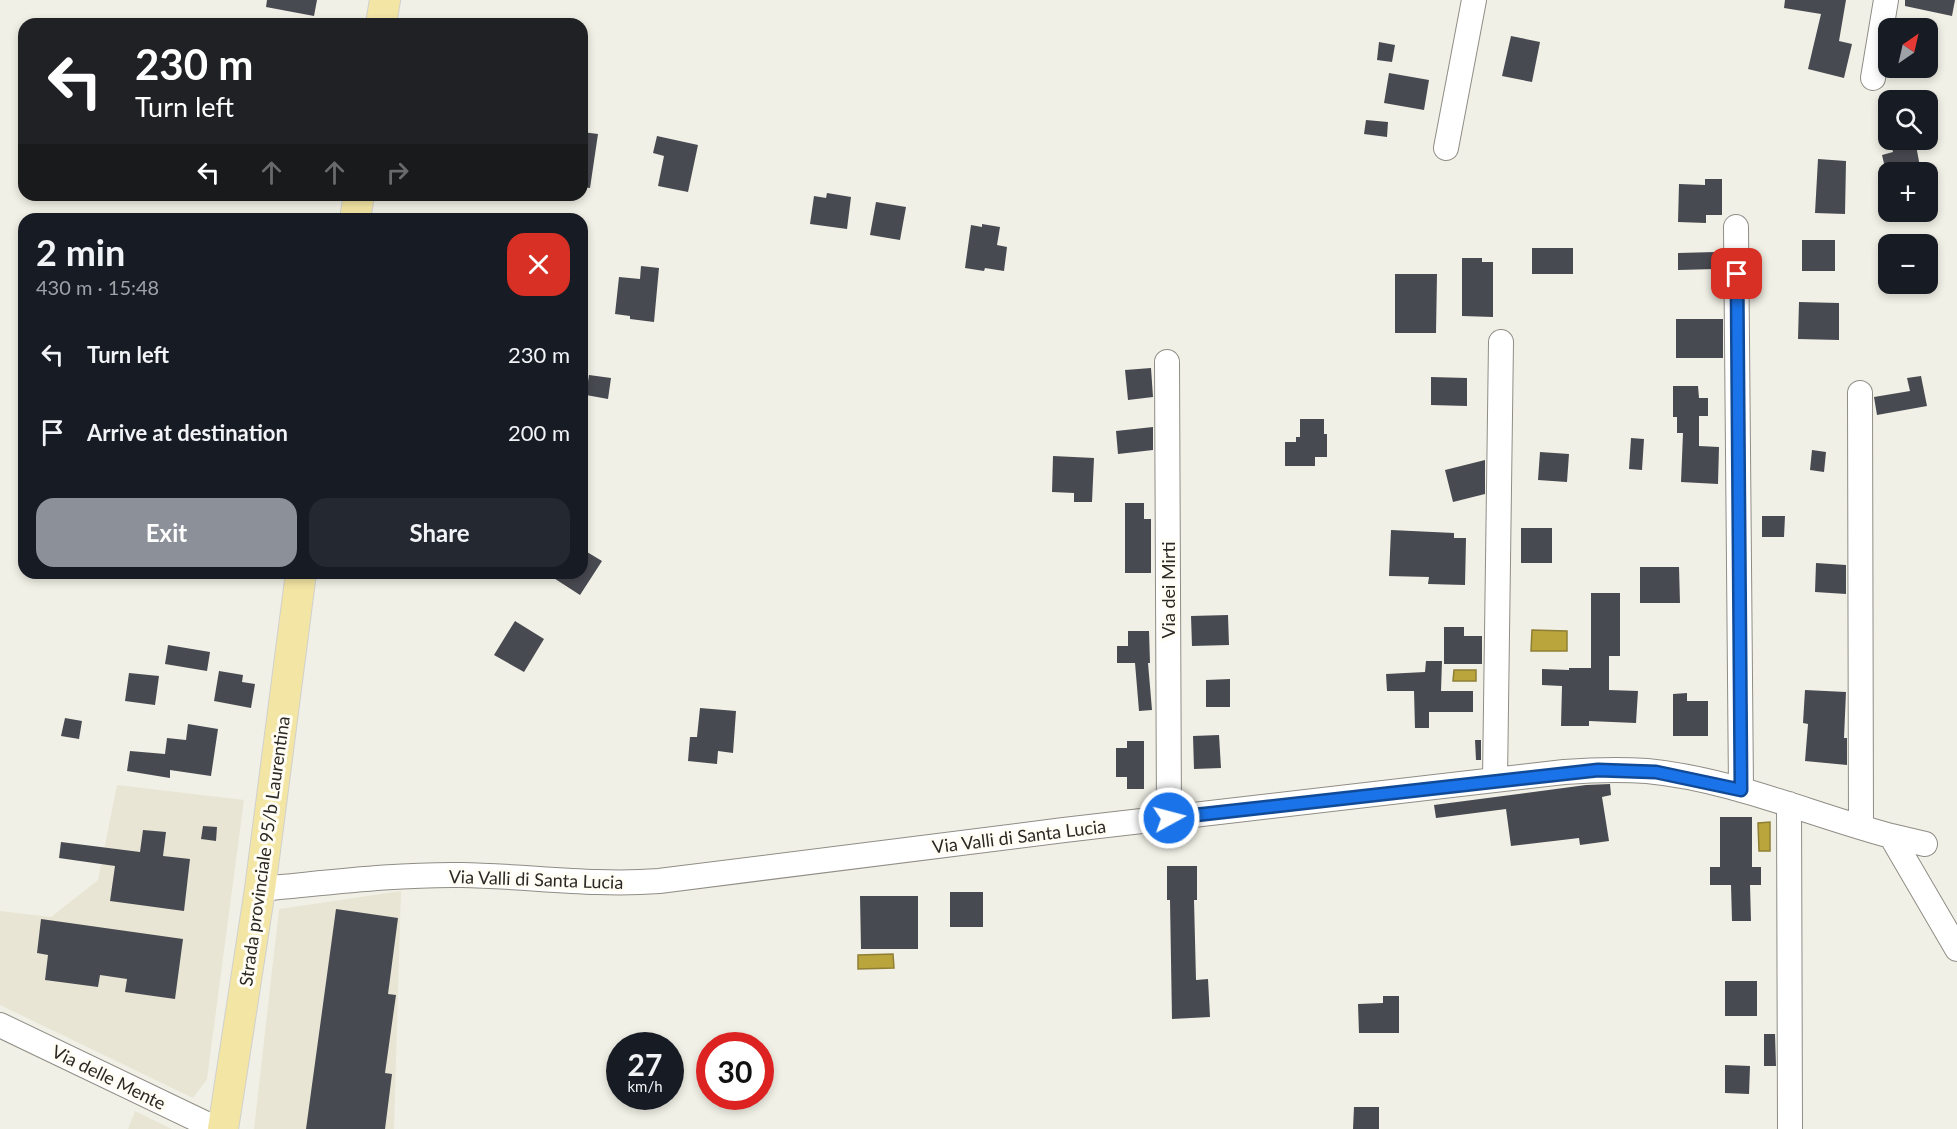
<!DOCTYPE html>
<meta charset="utf-8">
<style>
:root{--surface:#171b24;--page:#242831;--text:#f1f3f6;--muted:#9ea1a6;--accent:#8c9099}
body{margin:0;font-family:Lato,sans-serif;background:var(--page);color:var(--text);height:100vh;display:flex;flex-direction:column;font-size:22px;white-space:nowrap}
*{box-sizing:border-box;margin:0}
p{font-size:20px;color:var(--muted)}
.icon{flex:none;width:33px;height:33px;fill:none;stroke:currentColor;stroke-width:2;stroke-linecap:round;stroke-linejoin:round}
.map{position:relative;flex:1;overflow:hidden}
.sheet{position:absolute;left:18px;top:213px;width:570px;height:366px;display:flex;flex-direction:column;background:var(--surface);border-radius:18px;box-shadow:0 3px 9px #0003}
.sheet>*{flex:none}
.banner{position:absolute;left:18px;top:18px;width:570px;height:183px;border-radius:18px;box-shadow:0 3px 9px #0003;background:#202124;color:#fff;overflow:hidden}
.needle{width:39px;rotate:34deg}
.tools{position:absolute;left:1878px;top:18px;display:grid;gap:12px}
.tools a{display:grid;place-items:center;width:60px;height:60px;border-radius:12px;background:var(--surface);box-shadow:0 3px 9px #0003;font-size:30px}
.speed{position:absolute;left:606px;top:1032px;display:flex;gap:12px;font-size:30px;font-weight:700;text-align:center}
.speed>*{display:grid;place-content:center;width:78px;height:78px;border-radius:50%;background:var(--surface);box-shadow:0 3px 9px #0003;line-height:1}
.speed small{font-size:15px;font-weight:400}
.speed .limit{border:9px solid #d22;background:#fff;color:#111}
.pin{position:absolute;display:grid;place-items:center;width:51px;height:51px;color:#fff;margin:-26px;border-radius:12px;box-shadow:0 3px 9px #0006}
.me{position:absolute;width:66px;margin:-33px;rotate:83deg;stroke-linejoin:round;filter:drop-shadow(0 0 4px #0008)}
.turn{display:flex;align-items:center;gap:21px;height:126px;padding:0 18px;font-size:27px}
.turn .icon{width:78px;height:78px;stroke-width:2.5}
.turn b{display:block;font-size:42px;line-height:51px}
.lanes{display:flex;align-items:center;height:57px;padding:0 18px;background:#0003;justify-content:center;gap:30px;direction:ltr}
.lanes .off{opacity:.35}
.round{display:grid;place-items:center;flex:none;width:63px;height:63px;border-radius:18px;background:var(--page)}
.summary{display:flex;align-items:center;justify-content:space-between;height:102px;padding:0 18px}
h1{font-size:36px;font-weight:700;line-height:45px}
.button{display:flex;gap:12px;margin-top:auto;padding:12px 18px}
.button a{flex:1;height:69px;border-radius:18px;background:var(--accent);color:#fff;font-size:24px;font-weight:700;line-height:69px;text-align:center}
.button a+a{background:var(--page);color:var(--text)}
ul{padding:0;list-style:none}
li{display:flex;align-items:center;gap:18px;height:78px;padding:0 18px}
li div{flex:1}
li b{display:block;font-size:22px}
li em{font-style:normal}
.map>svg:first-child{display:block}
.built{fill:#e8e5d4}
.water{fill:#baa43c;stroke:#8f7f35;stroke-width:1.5}
.building{fill:#484a51}
.lines{fill:none;stroke-linecap:round;stroke-linejoin:round}
.minor-casing{stroke:#8f8d85;stroke-width:26}
.major-casing{stroke:#d0d0cf;stroke-width:32}
.minor{stroke:#fff;stroke-width:24}
.major{stroke:#f3e5a4;stroke-width:30}
.route-casing{stroke:#114b97;stroke-width:15}
.route{stroke:#1a73e8;stroke-width:10}
.labels{text-anchor:middle;dominant-baseline:central;stroke-width:6;stroke-linejoin:round;paint-order:stroke}
.street-label{font-size:18px;fill:#2a2925;stroke:#fffdf4}
</style>
<div class="map">
<svg width="1957" height="1129" viewBox="0 0 1957 1129">
<rect width="100%" height="100%" fill="#f1f0e6"/>
<!-- built -->
<path class="built" d="M117,785L244,800L207,1079L193,1098L0,1005V911L51,917L98,880Z
M401,891L394,1129H254L279,909Z
M135,1111L172,1129H128Z"/>
<!-- water -->
<path class="water" d="M1532,630L1567,631V651H1531Z
M1454,670H1476V681H1453Z
M1770,822V851H1759L1758,823Z
M893,954L894,968L858,969V955Z"/>
<!-- building -->
<path class="building" d="M267,0H317L314,16L266,7Z
M1785,0H1846L1839,41L1852,44L1844,78L1808,69L1821,14L1784,8Z
M1905,0H1955L1952,16L1905,6Z
M1511,36L1540,42L1532,82L1502,76Z
M1379,42L1395,45L1392,62L1377,60Z
M1389,73L1429,80L1424,110L1384,103Z
M1366,120L1388,122L1387,137L1364,134Z
M582,132L598,134L590,188L582,187Z
M657,136L698,145L688,192L658,186L664,156L653,153Z
M1915,140L1921,172H1886L1882,155L1893,152L1891,145Z
M1818,159L1846,161L1845,214L1815,213Z
M1705,179H1722V215H1706V223L1678,222L1679,184L1705,185Z
M827,193L851,197L847,229L810,224L814,196L826,198Z
M876,202L906,207L900,240L870,235Z
M982,224L1000,227L997,245L1007,247L1004,271L985,268L984,271L965,268L971,225L982,227Z
M1802,240H1835V271H1802Z
M1532,248H1573V274H1532Z
M1715,252L1716,269L1678,270V253Z
M1462,258H1482V262H1493V317L1462,316Z
M641,266L659,268L654,322L630,319V316L615,314L619,277L640,279Z
M1395,274H1437L1436,333H1395Z
M1799,302L1839,303V340L1798,339Z
M1676,319H1723V358H1676Z
M1151,368L1153,397L1128,400L1125,370Z
M589,375L611,378L608,399L586,395Z
M1921,376L1927,406L1877,415L1874,397L1910,391L1907,378Z
M1431,377L1467,378V406L1431,405Z
M1673,386H1698L1699,398H1708V416H1699V446L1719,447L1718,484L1681,482L1683,433H1677V417H1673Z
M1300,419H1324V434H1327V457H1315V466H1285V442H1296V437H1300Z
M1153,427V450L1118,454L1116,431Z
M1631,438L1644,439L1642,470L1629,469Z
M1812,450L1826,452L1824,472L1810,470Z
M1540,452L1569,454L1567,482L1538,480Z
M1053,456L1094,458L1092,502H1074V493L1052,492Z
M1485,460V494L1453,502L1445,470Z
M1125,503H1144V519H1151V573H1125Z
M1762,516H1785L1784,537H1762Z
M1521,528H1552V563H1521Z
M1391,530L1454,533V538H1466L1465,585L1428,584L1429,577L1389,576Z
M582,549L602,561L580,595L546,573H582Z
M1816,563L1846,565V594L1815,592Z
M1640,567H1679L1680,603H1640Z
M1591,593H1620V656H1609V690L1638,691L1636,723L1589,721V726H1561L1562,686L1542,685V669L1569,670V668H1591Z
M1228,615L1229,645L1192,646L1191,616Z
M515,621L544,639L524,672L494,655Z
M1444,627H1464V636H1482V664H1444Z
M1128,631H1149L1150,663H1148L1152,710L1139,711L1135,663H1117V646H1128Z
M168,645L210,652L207,671L165,664Z
M1426,661H1442L1441,691H1473V712H1429V728H1415L1414,691H1387L1386,674L1425,672Z
M219,671L243,675L242,682L255,684L251,708L214,701Z
M129,673L159,676L155,705L125,701Z
M1230,679V707H1206V680Z
M1805,690L1846,692L1844,738H1847V765L1805,761L1808,724L1803,723Z
M1687,693V701H1708V736H1673V694Z
M700,708L736,711L733,753L718,751L717,764L688,761L690,737H697Z
M65,718L82,721L79,739L61,736Z
M188,724L218,729L211,776L170,770V778L127,771L130,751L165,754L167,738L186,740Z
M1219,735L1221,768L1194,769L1193,736Z
M1475,740H1481V760H1476Z
M1127,741H1144V789H1127V777H1116V748H1127Z
M1610,784L1611,795L1602,797L1609,841L1580,845L1579,838L1511,846L1506,809L1436,818L1434,805L1586,785Z
M1720,817H1752V867H1761V885H1750L1751,921H1732L1731,885H1710V867H1720Z
M203,826L217,827L216,841L201,839Z
M143,830L166,832L163,856L190,859L184,911L110,901L115,866L59,858L61,842L140,852Z
M1167,866H1197V900H1194L1196,980L1208,979L1210,1017L1172,1019L1170,900H1167Z
M950,892H983V927H950Z
M860,896H918V949H861Z
M336,909L398,918L388,994L396,995L385,1073L392,1074L385,1129H306Z
M41,919L183,939L175,999L125,992L127,979L100,975L98,987L45,980L48,955L37,953Z
M1725,981H1757V1016H1725Z
M1383,996H1399V1033H1359L1358,1004L1383,1003Z
M1764,1034H1775L1776,1066H1764Z
M1725,1065L1750,1066L1749,1094L1725,1093Z
M1354,1107H1379V1129H1353Z"/>
<g class="lines">
<defs>
<path id="minor" d="M1873,78L1886,0
M1446,148L1474,0
M1736,227L1741,790
M1167,362L1169,818
M1860,393L1861,827
M1495,780L1501,342
M1789,804L1790,1129
M1891,836L1925,844
M260,889C327,883 395,874 462,875C528,876 593,886 659,881L1064,830L1564,772C1591,770 1619,769 1647,771C1731,779 1809,814 1891,836L1957,949
M0,1025L217,1129"/>
<path id="major" d="M381,24L385,0
M355,219L359,195
M223,1129L260,889L301,573"/>
</defs>
<!-- minor casing -->
<use href="#minor" class="minor-casing"/>
<!-- major casing -->
<use href="#major" class="major-casing"/>
<!-- minor -->
<use href="#minor" class="minor"/>
<!-- major -->
<use href="#major" class="major"/>
</g>
<g class="lines">
<defs>
<path id="route" d="M1169,818L1598,770L1656,772L1741,790L1737,274"/>
</defs>
<!-- route casing -->
<use href="#route" class="route-casing"/>
<!-- route -->
<use href="#route" class="route"/>
</g>
<g class="labels">
<!-- street labels -->
<g class="street-label">
<text transform="translate(1168 590) rotate(-90)">Via dei Mirti</text>
<text transform="translate(1019 836) rotate(-7)">Via Valli di Santa Lucia</text>
<text transform="translate(264 851) rotate(-82)">Strada provinciale 95/b Laurentina</text>
<text transform="translate(536 879) rotate(2)">Via Valli di Santa Lucia</text>
<text transform="translate(109 1077) rotate(26)">Via delle Mente</text>
</g>
</g>
</svg>
<div class="tools">
<a><svg class="needle" viewBox="-14 -14 28 28"><path d="M0-13l5 13h-10z" fill="#e53935"/><path d="M0 13l5-13h-10z" fill="#9ea1a6"/></svg></a>
<a><svg class="icon" aria-label="search" viewBox="0 0 24 24"><circle cx="10" cy="10" r="6"/><path d="M15 15l6 6"/></svg></a>
<a>+</a>
<a>−</a>
</div>
<div class="speed"><div>27<small>km/h</small></div><div class="limit">30</div></div>
<div class="pin" style="left:1737px;top:274px;background:#d93025"><svg class="icon" aria-label="arrive" viewBox="0 0 24 24"><path d="M6 21V4h12l-3 4 3 4H6"/></svg></div>
<svg class="me" style="left:1169px;top:818px" viewBox="-20 -20 40 40"><circle r="17" fill="#1a73e8" stroke="#fff" stroke-width="3"/><path d="M0-11L8 9 0 5-8 9z" fill="#fff"/></svg>
<div class="banner">
<div class="turn"><svg class="icon" aria-label="left" viewBox="0 0 24 24"><path d="M17 20v-9H6M10 6l-5 5 5 5"/></svg><div><b>230 m</b>Turn left</div></div>
<div class="lanes"><svg class="icon" aria-label="left" viewBox="0 0 24 24"><path d="M17 20v-9H6M10 6l-5 5 5 5"/></svg><svg class="icon off" aria-label="ahead" viewBox="0 0 24 24"><path d="M12 20V5M6 11l6-6 6 6"/></svg><svg class="icon off" aria-label="ahead" viewBox="0 0 24 24"><path d="M12 20V5M6 11l6-6 6 6"/></svg><svg class="icon off" aria-label="right" viewBox="0 0 24 24"><path d="M7 20v-9h11M14 6l5 5-5 5"/></svg></div>
</div>
<section class="sheet">
<div class="summary"><div><h1>2 min</h1><p>430 m · 15:48</p></div><a class="round" style="background:#d93025;color:#fff"><svg class="icon" aria-label="close" viewBox="0 0 24 24"><path d="M6 6l12 12M18 6L6 18"/></svg></a></div>
<ul>
<li><svg class="icon" aria-label="left" viewBox="0 0 24 24"><path d="M17 20v-9H6M10 6l-5 5 5 5"/></svg><div><b>Turn left</b></div><em>230 m</em></li>
<li><svg class="icon" aria-label="arrive" viewBox="0 0 24 24"><path d="M6 21V4h12l-3 4 3 4H6"/></svg><div><b>Arrive at destination</b></div><em>200 m</em></li>
</ul>
<div class="button"><a>Exit</a><a>Share</a></div>
</section>
</div>
